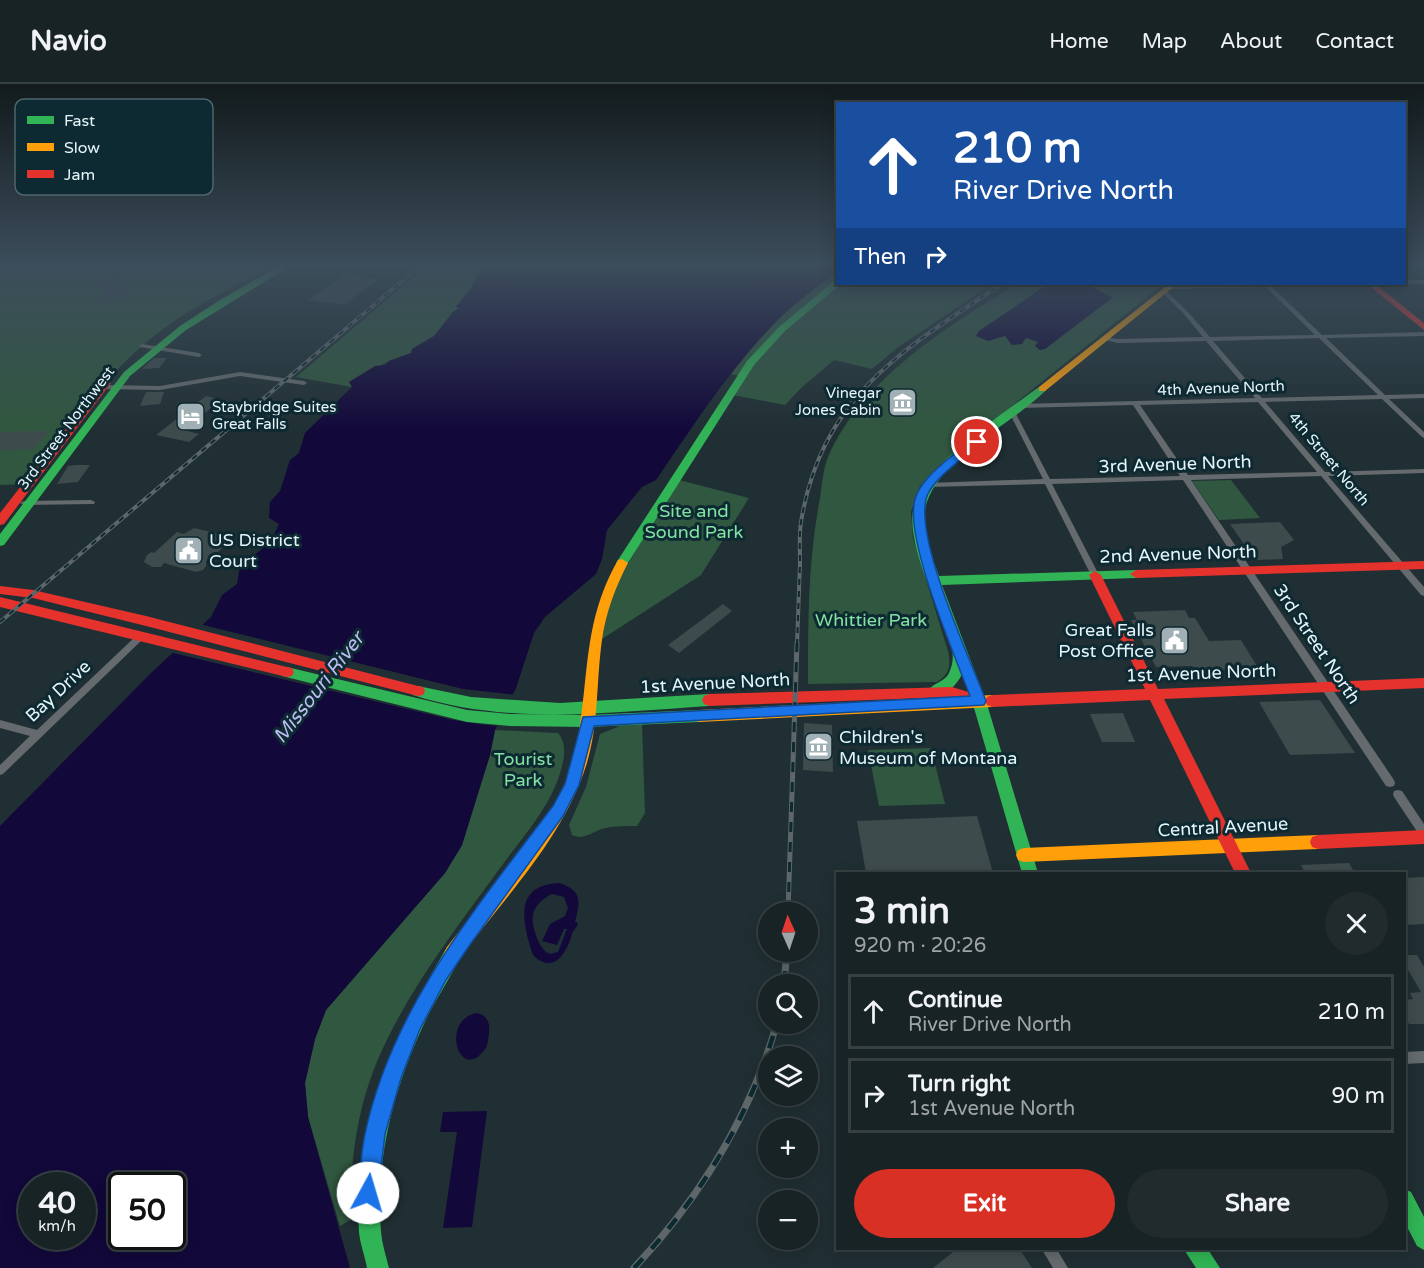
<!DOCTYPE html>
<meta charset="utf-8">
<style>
:root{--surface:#182326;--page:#212b2e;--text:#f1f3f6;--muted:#9fa4a7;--line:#364043;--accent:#d93025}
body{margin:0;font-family:"Varela Round",sans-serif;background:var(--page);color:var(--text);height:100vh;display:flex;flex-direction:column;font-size:22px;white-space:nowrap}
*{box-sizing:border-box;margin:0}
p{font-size:20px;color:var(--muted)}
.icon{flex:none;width:33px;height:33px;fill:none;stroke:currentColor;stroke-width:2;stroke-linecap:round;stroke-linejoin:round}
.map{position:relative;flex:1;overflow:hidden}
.details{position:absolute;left:836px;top:788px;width:570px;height:378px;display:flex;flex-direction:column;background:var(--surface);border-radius:0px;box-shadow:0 3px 15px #0003,0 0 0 2px var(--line)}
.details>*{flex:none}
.hud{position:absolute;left:836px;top:18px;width:570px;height:183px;border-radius:0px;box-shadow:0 3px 15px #0003,0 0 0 2px var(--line);background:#1a4fa0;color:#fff;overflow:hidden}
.needle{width:39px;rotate:357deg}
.tools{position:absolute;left:758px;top:818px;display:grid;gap:12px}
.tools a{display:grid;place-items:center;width:60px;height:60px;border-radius:50%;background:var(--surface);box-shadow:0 3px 15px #0003,0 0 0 2px var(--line);font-size:30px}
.speed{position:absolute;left:18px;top:1088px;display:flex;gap:12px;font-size:30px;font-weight:700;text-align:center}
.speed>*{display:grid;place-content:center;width:78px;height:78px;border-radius:50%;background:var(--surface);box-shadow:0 3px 15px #0003,0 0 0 2px var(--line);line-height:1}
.speed small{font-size:15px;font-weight:400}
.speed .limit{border:3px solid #111;border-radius:9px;background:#fff;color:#111}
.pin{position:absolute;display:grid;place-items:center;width:51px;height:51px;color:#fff;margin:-26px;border:3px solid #fff;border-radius:50%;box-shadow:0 2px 6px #0007}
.me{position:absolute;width:66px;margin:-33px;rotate:6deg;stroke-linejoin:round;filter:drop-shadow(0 0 4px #0008)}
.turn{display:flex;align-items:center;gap:21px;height:126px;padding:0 18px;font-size:27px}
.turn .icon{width:78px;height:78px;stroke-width:2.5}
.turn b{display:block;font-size:42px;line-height:51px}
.then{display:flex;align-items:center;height:57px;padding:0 18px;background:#0003;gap:12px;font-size:22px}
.round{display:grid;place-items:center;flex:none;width:63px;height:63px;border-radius:32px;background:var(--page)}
.overview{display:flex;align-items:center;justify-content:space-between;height:102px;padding:0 18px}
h1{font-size:36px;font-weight:700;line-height:45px}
.primary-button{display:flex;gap:12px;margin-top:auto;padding:12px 18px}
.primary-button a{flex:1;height:69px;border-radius:36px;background:var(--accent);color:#fff;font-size:24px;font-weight:700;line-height:69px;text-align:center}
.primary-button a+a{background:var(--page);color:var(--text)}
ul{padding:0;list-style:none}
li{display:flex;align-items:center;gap:18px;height:75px;margin:0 12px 9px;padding:0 6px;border:3px solid var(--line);border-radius:0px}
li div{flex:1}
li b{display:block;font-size:22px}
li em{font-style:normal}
header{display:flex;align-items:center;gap:36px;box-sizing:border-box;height:84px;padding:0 30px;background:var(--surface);border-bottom:2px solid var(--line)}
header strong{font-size:28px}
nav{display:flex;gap:33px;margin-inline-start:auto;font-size:21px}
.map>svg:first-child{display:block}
.green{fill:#30573f}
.water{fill:#12083a;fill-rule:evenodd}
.pier{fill:#202f33}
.building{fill:#3e4b4c}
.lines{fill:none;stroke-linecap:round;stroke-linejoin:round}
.street{fill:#646a6d;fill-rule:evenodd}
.fast{fill:#30b455;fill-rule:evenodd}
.slow{fill:#ff9f0a;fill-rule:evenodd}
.jam{fill:#e5322d;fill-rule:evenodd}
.rail-far2-casing{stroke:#5d676a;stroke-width:4}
.rail-far1-casing{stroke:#5d676a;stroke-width:5}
.rail-casing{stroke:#5d676a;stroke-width:7}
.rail-far2{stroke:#0d2931;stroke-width:2;stroke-dasharray:6;stroke-linecap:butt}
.rail-far1{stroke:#0d2931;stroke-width:3;stroke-dasharray:10;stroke-linecap:butt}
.rail{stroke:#0d2931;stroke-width:4.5;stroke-dasharray:13;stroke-linecap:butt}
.route{fill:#1a73e8;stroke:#114b97;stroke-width:1.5}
.labels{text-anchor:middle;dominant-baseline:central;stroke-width:6;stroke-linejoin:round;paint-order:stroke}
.far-street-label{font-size:15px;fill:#e5f5fa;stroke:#0d2931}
.far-poi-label{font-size:15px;fill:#e5f5fa;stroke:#0d2931;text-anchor:end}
.street-label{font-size:18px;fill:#e5f5fa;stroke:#0d2931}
.park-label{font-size:18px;fill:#84e1a3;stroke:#0d2931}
.poi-label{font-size:18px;fill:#e5f5fa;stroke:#0d2931;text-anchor:start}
.water-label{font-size:20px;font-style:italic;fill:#bbbcf2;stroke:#0d2931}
.key{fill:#0d2931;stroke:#4e666d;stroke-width:1.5}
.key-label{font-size:16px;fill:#e5f5fa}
</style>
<header>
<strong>Navio</strong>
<nav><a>Home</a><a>Map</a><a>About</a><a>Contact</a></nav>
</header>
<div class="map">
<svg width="1424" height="1184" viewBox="0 0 1424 1184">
<rect width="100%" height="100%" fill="#202f33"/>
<!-- green -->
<path class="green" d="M0,182H273C227,206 181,228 143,261C98,300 64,354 29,400L0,401Z
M426,182H482L471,204L456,222L459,224L453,228L434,252L412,265L411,269L389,277L349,298L352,303L296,293Z
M837,188V200H992L897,264L872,285L834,276L802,303L785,321L733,311L745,293L731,290L764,249L788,226Z
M1017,200H1163L1001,331L920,402L911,428L913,454L948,567C951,581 950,590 937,598L808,600C808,537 808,476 820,414C822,401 823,385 828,373C863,294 945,244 1017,200Z
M679,396L749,414L701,491L602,555L612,506Z
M1231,396L1260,434L1219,436L1192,397Z
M642,640L645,729L637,742C627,742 615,742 606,744C593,746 586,757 572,751L569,741L586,703L600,650L620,642Z
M495,646L558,649C568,660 564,678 559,692C548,726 521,755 500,784C455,846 406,908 376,980C356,1029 350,1082 350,1136L340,1142L308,1033L305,999L315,955L326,926L445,789L462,761L490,671Z
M931,664L945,720L879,722L868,666Z"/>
<!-- water -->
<path class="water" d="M482,182H837V188C820,201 801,213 786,228C735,276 696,338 656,396L642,403L607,446L602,475L596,490L545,533L534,549L516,604L495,646L490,671L462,761L445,789L326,926L315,955L305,999L308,1033L350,1184H0V742L150,590L211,533L222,511L237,500L240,482L271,458L279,440L269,434L270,418L280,407L290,376L299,369L305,349L352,303L349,298L375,282L385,281L389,277L411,269L412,265L434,252L453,228L459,224L456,223L471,204ZM32,1101H82V1152H32ZM122,1101H172V1152H122Z
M1048,200H1087L1112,214L1045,265L1040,266L1035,262L1038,258L1026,254L1022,260L1012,261L1005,252L988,257L976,252L979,247Z
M559,799C583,806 580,818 575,838L578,839C576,846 574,844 572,850C567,868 554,892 533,871C523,841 512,801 559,799ZM552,810L564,813L568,824L565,832L550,840L542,857L557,861L564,845H567L558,868L550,870C539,867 529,838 534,827C537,820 545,813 552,810Z
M477,929C494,933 489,949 487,962C461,1004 438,936 477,929Z
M487,1027L472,1143L443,1144L457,1048H440L443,1028Z"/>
<!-- pier -->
<path class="pier" d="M199,540L463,605L516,611L500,642L486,641L453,636L169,568Z"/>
<!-- building -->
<path class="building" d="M346,190L378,195L345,221L308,216Z
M119,192L131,210L108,217L96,198Z
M154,274H167L159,284L142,285Z
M146,308H164L160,320L140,322Z
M206,312L234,318L223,327L211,324L184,346L199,350L189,358L156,351Z
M49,347L34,365L0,367V348Z
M75,381H90L78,398L57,400L68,382Z
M1280,438L1294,456L1281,463L1283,475L1255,476L1230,440Z
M194,444L231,453L219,467L206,477V482L203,486L196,488L164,479L161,483H152L144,478L147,471L151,468L154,469L177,448L184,450Z
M723,520L732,527L679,569L668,561Z
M1185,526L1189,534H1195L1209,557L1241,556L1257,582L1215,587L1213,584H1194L1192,582L1156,583L1131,536H1137L1133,528Z
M1320,616L1355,669L1290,671L1259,618Z
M1123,629L1135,658H1102L1090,630Z
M804,639L832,641L833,688L803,686Z
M977,732L993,789H866L857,737Z
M1349,779L1355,789H1305L1301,781Z
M1424,793V840L1404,841V794Z
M1404,871H1417L1424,883V940H1409L1404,931V916L1413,915L1410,909L1421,908L1404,879Z
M958,1164H1019L1032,1184H933Z"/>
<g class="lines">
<!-- street -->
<path class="street" d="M1404,196H1424V200H1404Z
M1263,200H1353L1351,202L1272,203L1322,251L1424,248V252L1326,254L1385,311L1424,310V314L1389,315L1424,348V354L1422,353L1382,315L1265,318L1325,388L1424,385V389L1328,392L1424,503V512L1421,511L1321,392L1191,396L1394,696L1395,699L1394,702L1390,703L1386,702L1183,396L1052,400L1099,491L1095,494L1091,491L1045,400L928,403L924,401L928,399L1043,395L1009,328L1012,326L1015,328L1050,395L1180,392L1133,321L1019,324L1016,322L1019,320L1255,314L1206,257L1118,259L1101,255L1104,253L1118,255L1203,253L1183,229L1161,207L1164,205L1187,227L1210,253L1315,251L1266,203L1169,205L1166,203L1169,201ZM1319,254L1378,311L1262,314L1213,257ZM1258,318L1317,388L1188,391L1140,321Z
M142,260L199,269L202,271L199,273L140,263L139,262Z
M240,288L304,297L307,299L304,301L240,292L160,306L103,305L100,303L103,301L160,302Z
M91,416L95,418L94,420L24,421L20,419L24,417Z
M140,550L144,553L143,555L3,690L0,691V681L30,652L0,644V636L37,646L137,551Z
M1398,706L1402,707L1424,740V754L1420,752L1394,713L1393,710L1394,707Z
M1424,967V979L1404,980V968Z
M1041,1164H1056L1068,1184H1053Z"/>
<!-- fast -->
<path class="fast" d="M279,182H290L186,246L130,292L4,461L0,462V450L124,288L180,242L220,216Z
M834,197L841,200L785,247L754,281L626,482H618L616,479L618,476L747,277L779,243Z
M1039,303L1047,305C1015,339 933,377 925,426C921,448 932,472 939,492L1136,486L1142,490L1136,494L942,501L986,617L1038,789H1022L972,617L962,590C957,601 945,614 931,610L929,606C934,598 945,598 949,589C958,570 949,554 942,536C931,506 908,459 913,426C920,384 1005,328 1039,303Z
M287,583L467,626L510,630L588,631L699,626L704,628L706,632L704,636L699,638L588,643L510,642L467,638L282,592L280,588L282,584Z
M418,602L471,613L560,619L709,610L714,612L716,616L714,620L709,622C612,628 508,642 413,611L411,607L413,603Z
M453,860L459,863L462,869C451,894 434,917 423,942C393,1007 375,1077 381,1148C382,1160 386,1172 389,1184H367C365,1172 360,1160 359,1148C352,1045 396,950 447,863Z
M1404,1105L1411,1108L1424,1133V1166L1417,1162L1404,1137Z
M1183,1164H1207L1220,1184H1196Z"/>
<!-- slow -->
<path class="slow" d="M1169,200H1177L1045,307H1039V303Z
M622,475L628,479C615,504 606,528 602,556C596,598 599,642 586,682C562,756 504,814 459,875L453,878L447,875L444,869L447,863C487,810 554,743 572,679C592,607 578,546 618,476Z
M992,611L997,613L999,617L997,621L992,623L699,638L694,636L692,632L694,628L699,626Z
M1318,751L1324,753L1326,758L1324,763L1318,765L1024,778L1018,776L1016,771L1018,766L1024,764Z"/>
<!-- jam -->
<path class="jam" d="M1367,200H1375L1424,239V246Z
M103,297L111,299L4,440L0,441V429Z
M1424,477V485L1136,494L1130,490L1136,486Z
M1095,487L1101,491L1158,605L1424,594V604L1164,615L1251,789H1235L1150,616L992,623L987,621L985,617L987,613L992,611L1145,605L1089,491Z
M0,502L33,506L146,532L418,602L423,603L425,607L423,611L418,612L146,542L33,514L0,510Z
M0,513L287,583L292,584L294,588L292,592L287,593L0,523Z
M952,603L975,610L977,614L975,618L970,620L952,613L709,622L704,620L702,616L704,612L709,610Z
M1424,746V760L1318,765L1312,763L1310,758L1312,753L1318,751Z"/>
<defs>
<path id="rail-far2" d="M0,538L420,182
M797,561C798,534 799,506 800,479C800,465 799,451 801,438C822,311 904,265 1002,200"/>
<path id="rail-far1" d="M788,828L797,559"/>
<path id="rail" d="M784,900L787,867
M634,1184C701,1113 750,1033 777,939"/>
</defs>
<!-- rail-far2 casing -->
<use href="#rail-far2" class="rail-far2-casing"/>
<!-- rail-far1 casing -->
<use href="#rail-far1" class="rail-far1-casing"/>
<!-- rail casing -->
<use href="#rail" class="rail-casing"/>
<!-- rail-far2 -->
<use href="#rail-far2" class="rail-far2"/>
<!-- rail-far1 -->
<use href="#rail-far1" class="rail-far1"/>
<!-- rail -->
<use href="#rail" class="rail"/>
</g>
<!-- sky -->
<linearGradient id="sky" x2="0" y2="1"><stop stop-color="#121a1c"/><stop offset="0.52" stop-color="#3c4d5b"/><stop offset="1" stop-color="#3c4d5b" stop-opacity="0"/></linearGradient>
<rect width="1424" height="348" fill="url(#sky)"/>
<!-- route -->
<path class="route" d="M977,354L982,358L980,360C965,373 931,395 926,415C916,459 969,572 986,617L984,621L594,642L579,701L563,732L469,862L446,896L420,945L401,994L385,1050L378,1109L375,1116L368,1119L361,1116L358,1109C360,1089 361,1069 365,1050C392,923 477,823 553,722L565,700L583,633L970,612C954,569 904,455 915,415C920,399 935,386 947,376C956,369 966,358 977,354Z"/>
<!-- icons -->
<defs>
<symbol id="museum-square" viewBox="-11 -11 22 22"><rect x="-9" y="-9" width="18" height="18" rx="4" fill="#a0b0b4" stroke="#0d2931"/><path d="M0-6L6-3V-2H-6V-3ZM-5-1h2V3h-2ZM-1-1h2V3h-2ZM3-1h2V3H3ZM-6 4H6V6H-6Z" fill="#fff"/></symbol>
<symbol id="hotel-square" viewBox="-11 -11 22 22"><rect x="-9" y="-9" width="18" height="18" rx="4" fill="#a0b0b4" stroke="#0d2931"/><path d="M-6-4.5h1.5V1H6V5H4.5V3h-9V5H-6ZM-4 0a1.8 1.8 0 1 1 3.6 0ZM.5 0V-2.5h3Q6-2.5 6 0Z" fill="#fff"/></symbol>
<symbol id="civic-square" viewBox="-11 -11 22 22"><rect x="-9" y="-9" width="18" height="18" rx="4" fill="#a0b0b4" stroke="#0d2931"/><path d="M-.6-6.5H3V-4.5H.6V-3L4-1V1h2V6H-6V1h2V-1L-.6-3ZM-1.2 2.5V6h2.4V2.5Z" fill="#fff"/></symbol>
</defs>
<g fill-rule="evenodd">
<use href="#museum-square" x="886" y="302" width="33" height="33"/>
<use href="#hotel-square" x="174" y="316" width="33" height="33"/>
<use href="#civic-square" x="172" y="450" width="33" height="33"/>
<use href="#civic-square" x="1158" y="540" width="33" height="33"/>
<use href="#museum-square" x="802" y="646" width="33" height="33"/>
</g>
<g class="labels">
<!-- far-street labels -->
<g class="far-street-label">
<text transform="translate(1221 304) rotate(-2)">4th Avenue North</text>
<text transform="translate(66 344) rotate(-53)">3rd Street Northwest</text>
<text transform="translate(1329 375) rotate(50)">4th Street North</text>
</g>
<!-- far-poi labels -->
<g class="far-poi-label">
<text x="881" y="309">Vinegar<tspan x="881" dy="17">Jones Cabin</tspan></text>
<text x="212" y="323" text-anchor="start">Staybridge Suites<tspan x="212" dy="17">Great Falls</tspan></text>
</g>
<!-- street labels -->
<g class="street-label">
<text transform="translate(1175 380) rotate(-2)">3rd Avenue North</text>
<text transform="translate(1178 470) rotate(-2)">2nd Avenue North</text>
<text transform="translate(1317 560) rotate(56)">3rd Street North</text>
<text transform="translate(1201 589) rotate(-2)">1st Avenue North</text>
<text transform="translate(715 599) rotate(-3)">1st Avenue North</text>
<text transform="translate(58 607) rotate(-43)">Bay Drive</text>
<text transform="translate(1223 743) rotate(-3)">Central Avenue</text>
</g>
<!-- park labels -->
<g class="park-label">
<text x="694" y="427">Site and<tspan x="694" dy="21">Sound Park</tspan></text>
<text x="871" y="536">Whittier Park</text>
<text x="523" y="675">Tourist<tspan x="523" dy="21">Park</tspan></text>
</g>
<!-- poi labels -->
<g class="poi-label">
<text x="209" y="456">US District<tspan x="209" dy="21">Court</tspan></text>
<text x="1154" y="546" text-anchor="end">Great Falls<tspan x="1154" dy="21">Post Office</tspan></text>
<text x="839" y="653">Children's<tspan x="839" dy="21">Museum of Montana</tspan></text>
</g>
<!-- water labels -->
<g class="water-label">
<text transform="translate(319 604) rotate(-52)">Missouri River</text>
</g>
</g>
<!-- legend -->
<rect x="15" y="15" width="198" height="96" rx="9" class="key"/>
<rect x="27" y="32" width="27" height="8" fill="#30b455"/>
<rect x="27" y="59" width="27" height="8" fill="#ff9f0a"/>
<rect x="27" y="86" width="27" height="8" fill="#e5322d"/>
<g class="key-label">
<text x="64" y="42">Fast</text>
<text x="64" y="69">Slow</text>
<text x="64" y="96">Jam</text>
</g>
</svg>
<div class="tools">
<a><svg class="needle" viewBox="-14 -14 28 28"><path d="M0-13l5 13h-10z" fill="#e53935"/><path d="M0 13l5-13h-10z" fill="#9fa4a7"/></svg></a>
<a><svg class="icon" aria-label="search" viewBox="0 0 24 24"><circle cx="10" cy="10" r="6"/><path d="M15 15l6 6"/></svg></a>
<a><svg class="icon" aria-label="layers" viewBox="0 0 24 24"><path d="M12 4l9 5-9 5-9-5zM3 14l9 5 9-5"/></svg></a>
<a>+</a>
<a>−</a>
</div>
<div class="speed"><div>40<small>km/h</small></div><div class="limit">50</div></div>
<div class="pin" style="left:977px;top:358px;background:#d93025"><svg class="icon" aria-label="arrive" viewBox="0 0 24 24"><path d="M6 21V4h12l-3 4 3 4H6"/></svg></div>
<svg class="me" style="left:368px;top:1109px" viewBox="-20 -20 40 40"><circle r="19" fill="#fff"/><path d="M0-13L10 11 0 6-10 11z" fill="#1a73e8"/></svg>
<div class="hud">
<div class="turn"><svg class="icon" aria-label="ahead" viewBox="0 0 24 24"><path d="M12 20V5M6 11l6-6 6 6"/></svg><div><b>210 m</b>River Drive North</div></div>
<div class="then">Then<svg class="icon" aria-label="right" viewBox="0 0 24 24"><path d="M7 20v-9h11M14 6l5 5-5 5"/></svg></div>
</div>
<section class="details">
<div class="overview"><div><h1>3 min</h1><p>920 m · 20:26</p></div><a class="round"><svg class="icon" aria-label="close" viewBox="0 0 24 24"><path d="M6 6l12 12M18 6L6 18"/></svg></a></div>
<ul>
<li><svg class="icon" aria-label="ahead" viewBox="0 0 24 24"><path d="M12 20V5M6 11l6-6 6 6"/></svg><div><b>Continue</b><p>River Drive North</p></div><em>210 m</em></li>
<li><svg class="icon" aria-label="right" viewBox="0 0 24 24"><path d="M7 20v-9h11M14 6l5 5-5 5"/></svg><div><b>Turn right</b><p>1st Avenue North</p></div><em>90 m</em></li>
</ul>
<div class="primary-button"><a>Exit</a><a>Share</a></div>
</section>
</div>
